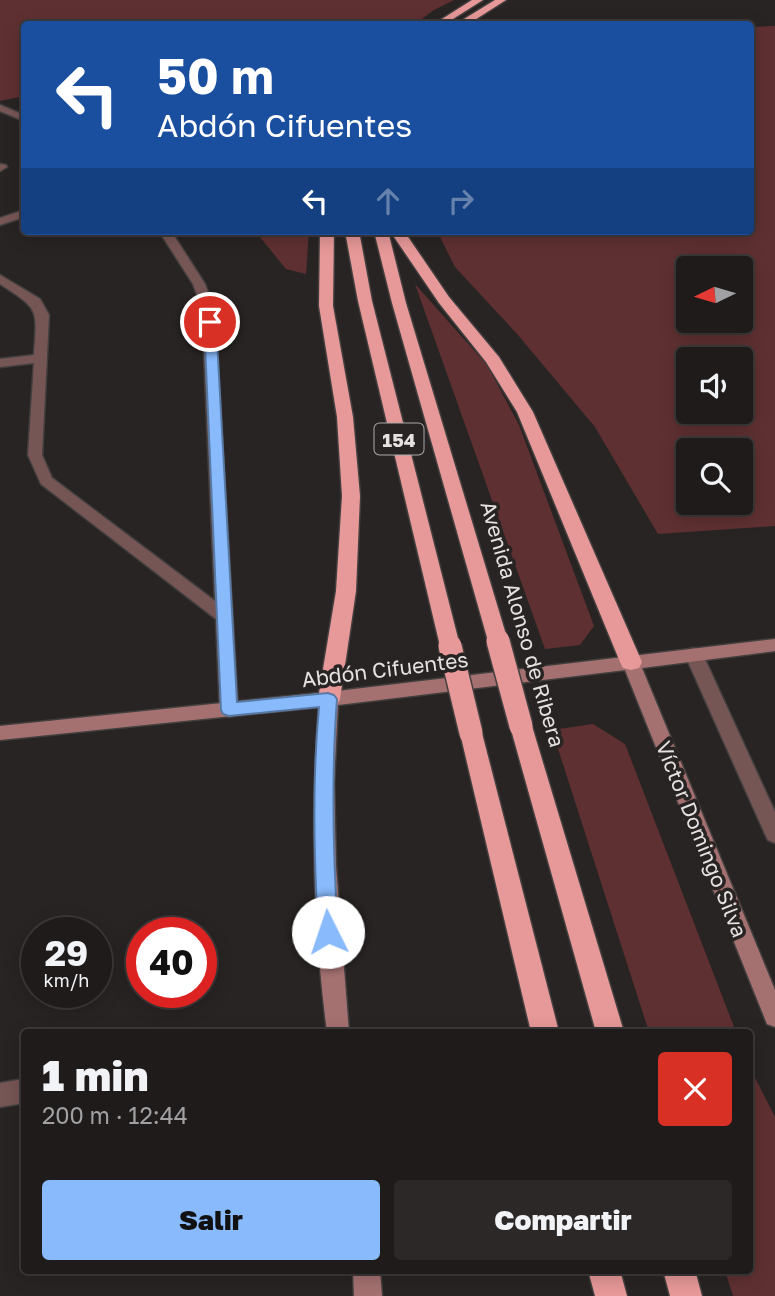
<!DOCTYPE html>
<html lang="es">
<meta charset="utf-8">
<style>
:root{--surface:#1f1b1b;--page:#2c2828;--text:#f1f3f6;--muted:#a1a1a3;--line:#3c393a;--accent:#88bafc}
body{margin:0;font-family:"Golos Text",sans-serif;background:var(--page);color:var(--text);height:100vh;display:flex;flex-direction:column;font-size:26px;white-space:nowrap}
*{box-sizing:border-box;margin:0}
p{font-size:23px;color:var(--muted)}
.icon{flex:none;width:38px;height:38px;fill:none;stroke:currentColor;stroke-width:2;stroke-linecap:round;stroke-linejoin:round}
.map{position:relative;flex:1;overflow:hidden}
.side{position:absolute;left:21px;top:1029px;width:732px;height:245px;display:flex;flex-direction:column;background:var(--surface);border-radius:7px;box-shadow:0 4px 18px #0003,0 0 0 2px var(--line)}
.side>*{flex:none}
.hud{position:absolute;left:21px;top:21px;width:733px;height:214px;border-radius:7px;box-shadow:0 4px 18px #0003,0 0 0 2px var(--line);background:#1a4fa0;color:#fff;overflow:hidden}
.needle{width:46px;rotate:265deg}
.buttons{position:absolute;left:676px;top:256px;display:grid;gap:14px}
.buttons a{display:grid;place-items:center;width:77px;height:77px;border-radius:7px;background:var(--surface);box-shadow:0 4px 18px #0003,0 0 0 2px var(--line);font-size:35px}
.speed{position:absolute;left:21px;top:917px;display:flex;gap:14px;font-size:35px;font-weight:700;text-align:center}
.speed>*{display:grid;place-content:center;width:91px;height:91px;border-radius:50%;background:var(--surface);box-shadow:0 4px 18px #0003,0 0 0 2px var(--line);line-height:1}
.speed small{font-size:18px;font-weight:400}
.speed .limit{border:10px solid #d22;background:#fff;color:#111}
.pin{position:absolute;display:grid;place-items:center;width:60px;height:60px;color:#fff;margin:-30px;border:4px solid #fff;border-radius:50%;box-shadow:0 2px 7px #0007}
.me{position:absolute;width:77px;margin:-38px;rotate:356deg;stroke-linejoin:round;filter:drop-shadow(0 0 5px #0008)}
.turn{display:flex;align-items:center;gap:24px;height:147px;padding:0 21px;font-size:32px}
.turn .icon{width:91px;height:91px;stroke-width:2.5}
.turn b{display:block;font-size:49px;line-height:60px}
.lanes{display:flex;align-items:center;height:66px;padding:0 21px;background:#0003;justify-content:center;gap:35px;direction:ltr}
.lanes .off{opacity:.35}
.round{display:grid;place-items:center;flex:none;width:74px;height:74px;border-radius:7px;background:var(--page)}
.overview{display:flex;align-items:center;justify-content:space-between;height:119px;padding:0 21px}
h1{font-size:42px;font-weight:800;line-height:52px}
.primary-button{display:flex;gap:14px;margin-top:auto;padding:14px 21px}
.primary-button a{flex:1;height:80px;border-radius:7px;background:var(--accent);color:#111;font-size:28px;font-weight:800;line-height:80px;text-align:center}
.primary-button a+a{background:var(--page);color:var(--text)}
.map>svg:first-child{display:block}
.green{fill:#5f3031;fill-rule:evenodd}
.lines{fill:none;stroke-linecap:round;stroke-linejoin:round}
.street-casing{stroke:#433f3f;stroke-width:3}
.secondary-casing{stroke:#433f3f;stroke-width:3}
.highway-casing{stroke:#433f3f;stroke-width:3}
.street{fill:#765655;fill-rule:evenodd}
.secondary{fill:#a47170;fill-rule:evenodd}
.highway{fill:#e79898;fill-rule:evenodd}
.highway-bridge-casing{stroke:#433f3f;stroke-width:26;stroke-linecap:butt}
.highway-bridge{stroke:#e79898;stroke-width:23}
.route{fill:#88bafc;stroke:#5879a4;stroke-width:2}
.labels{text-anchor:middle;dominant-baseline:central;stroke-width:7;stroke-linejoin:round;paint-order:stroke}
.shield{fill:#292424;stroke:#ada9a9;stroke-width:2}
.shield-label{font-size:19px;font-weight:bold;fill:#e6e2e2}
.street-label{font-size:21px;fill:#e6e2e2;stroke:#292424}
</style>
<div class="map">
<svg width="775" height="1296" viewBox="0 0 775 1296">
<rect width="100%" height="100%" fill="#292424"/>
<!-- green -->
<path class="green" d="M0,0H454L434,10L415,24H24V96L0,101Z
M775,26V526L658,534L595,427L518,335L455,267L437,231H751V27ZM688,268H740V320H688ZM688,359H740V411H688ZM688,450H740V502H688Z
M255,231H309L306,274L286,269Z
M415,284L487,365L519,425L594,626L580,645L545,649Z
M593,724L625,744L736,1032H649L552,730Z
M749,1066L775,1117V1296H733L725,1271L749,1270Z"/>
<g class="lines">
<defs>
<path id="street" d="M0,105L24,115V121L0,111Z
M0,164L6,165L7,167L0,171Z
M24,210V217L0,225V218Z
M159,231H171L205,284L214,308L238,710L236,715L229,717L222,715L220,710L216,619L41,484L28,455L34,363L0,367V359L34,355C37,308 40,310 0,284V275L40,299L49,315L42,455L52,478L215,601L202,308L193,284Z
M694,648L700,650L703,655L775,812V843L768,840L765,834L685,655L688,650Z
M24,1079V1103L0,1107V1083Z"/>
<path id="secondary" d="M775,639V651L642,668L775,990V1027L767,1024L625,670L338,705L334,783L336,866L349,1032H327C313,925 311,815 319,707L0,740V726L329,692Z
M353,1270H380L382,1296H354Z"/>
<path id="highway" d="M472,0H483L445,24H434Z
M495,0H506L470,23H464V19Z
M320,231H334L333,306L353,417L360,496L356,591L340,699L337,705L329,708L321,705L318,699L336,591L342,496L337,417L319,306Z
M345,231H359L372,301L460,646L457,651L450,654L443,651L440,646L358,301Z
M374,231H388L406,303L508,641L505,646L498,649L491,646L488,641L392,303Z
M390,231H404L449,297L499,357L533,412L642,662L639,668L631,670L623,668L620,662L517,412L486,362L439,303Z
M521,717L529,720L532,726L624,1032H596L510,726L513,720Z
M471,724L479,727L482,733L559,1032H531L460,733L463,727Z
M588,1270H620L627,1296H595Z
M663,1270H695L702,1296H670Z"/>
</defs>
<!-- street casing -->
<use href="#street" class="street-casing"/>
<!-- secondary casing -->
<use href="#secondary" class="secondary-casing"/>
<!-- highway casing -->
<use href="#highway" class="highway-casing"/>
<!-- street -->
<use href="#street" class="street"/>
<!-- secondary -->
<use href="#secondary" class="secondary"/>
<!-- highway -->
<use href="#highway" class="highway"/>
<defs>
<path id="highway-bridge" d="M498,641L521,726
M450,646L471,733"/>
</defs>
<!-- highway-bridge casing -->
<use href="#highway-bridge" class="highway-bridge-casing"/>
<!-- highway-bridge -->
<use href="#highway-bridge" class="highway-bridge"/>
</g>
<!-- route -->
<path class="route" d="M210,319L216,322L237,702L328,693L334,695L337,699C331,778 333,854 338,932L335,939L328,941L321,939L318,932C314,856 312,782 319,707L229,716L223,714L221,710L204,322Z"/>
<g class="labels">
<!-- shield labels -->
<rect class="shield" x="374.5" y="423.5" width="49" height="31" rx="5"/>
<g class="shield-label">
<text x="399" y="439">154</text>
</g>
<!-- street labels -->
<g class="street-label">
<text transform="translate(523 624) rotate(74)">Avenida Alonso de Ribera</text>
<text transform="translate(385 669) rotate(-7)">Abdón Cifuentes</text>
<text transform="translate(702 839) rotate(68)">Víctor Domingo Silva</text>
</g>
</g>
</svg>
<div class="buttons">
<a><svg class="needle" viewBox="-14 -14 28 28"><path d="M0-13l5 13h-10z" fill="#e53935"/><path d="M0 13l5-13h-10z" fill="#a1a1a3"/></svg></a>
<a><svg class="icon" aria-label="sound" viewBox="0 0 24 24"><path d="M4 9h4l5-4v14l-5-4H4zM17 9q2 3 0 6"/></svg></a>
<a><svg class="icon" aria-label="search" viewBox="0 0 24 24"><circle cx="10" cy="10" r="6"/><path d="M15 15l6 6"/></svg></a>
</div>
<div class="speed"><div>29<small>km/h</small></div><div class="limit">40</div></div>
<div class="pin" style="left:210px;top:322px;background:#d93025"><svg class="icon" aria-label="arrive" viewBox="0 0 24 24"><path d="M6 21V4h12l-3 4 3 4H6"/></svg></div>
<svg class="me" style="left:328px;top:932px" viewBox="-20 -20 40 40"><circle r="19" fill="#fff"/><path d="M0-13L10 11 0 6-10 11z" fill="#88bafc"/></svg>
<div class="hud">
<div class="turn"><svg class="icon" aria-label="left" viewBox="0 0 24 24"><path d="M17 20v-9H6M10 6l-5 5 5 5"/></svg><div><b>50 m</b>Abdón Cifuentes</div></div>
<div class="lanes"><svg class="icon" aria-label="left" viewBox="0 0 24 24"><path d="M17 20v-9H6M10 6l-5 5 5 5"/></svg><svg class="icon off" aria-label="ahead" viewBox="0 0 24 24"><path d="M12 20V5M6 11l6-6 6 6"/></svg><svg class="icon off" aria-label="right" viewBox="0 0 24 24"><path d="M7 20v-9h11M14 6l5 5-5 5"/></svg></div>
</div>
<section class="side">
<div class="overview"><div><h1>1 min</h1><p>200 m · 12:44</p></div><a class="round" style="background:#d93025;color:#fff"><svg class="icon" aria-label="close" viewBox="0 0 24 24"><path d="M6 6l12 12M18 6L6 18"/></svg></a></div>
<div class="primary-button"><a>Salir</a><a>Compartir</a></div>
</section>
</div>
